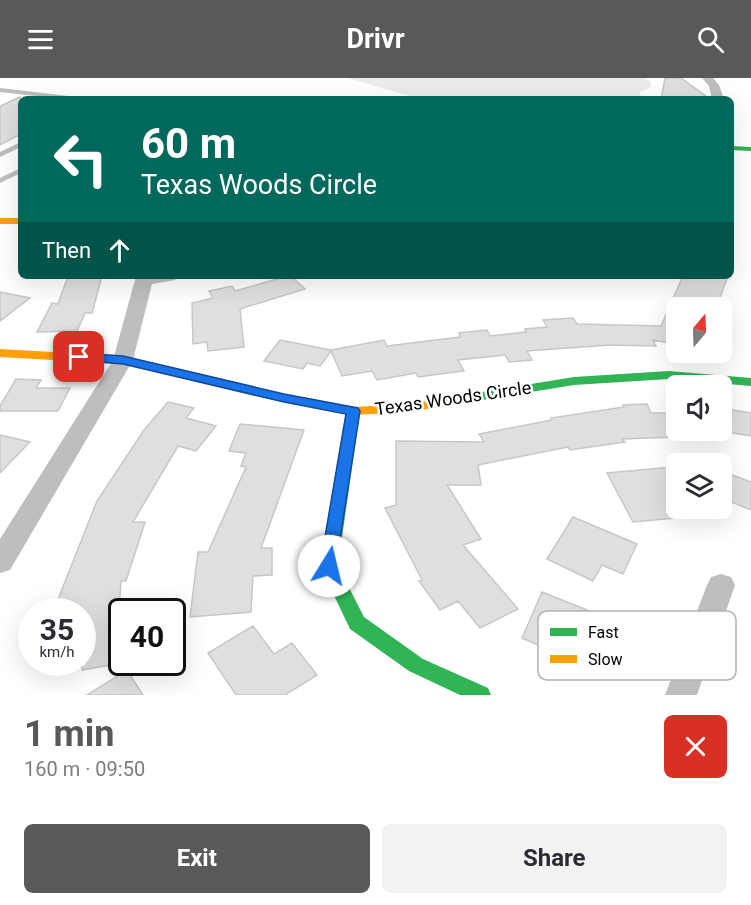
<!DOCTYPE html>
<meta charset="utf-8">
<style>
:root{--surface:#fff;--page:#f2f2f3;--text:#2b2b33;--muted:#7c7c81;--accent:#595959}
body{margin:0;font-family:Roboto,sans-serif;background:var(--page);color:var(--text);height:100vh;display:flex;flex-direction:column;font-size:22px;white-space:nowrap}
*{box-sizing:border-box;margin:0}
p{font-size:20px;color:var(--muted)}
.icon{flex:none;width:33px;height:33px;fill:none;stroke:currentColor;stroke-width:2;stroke-linecap:round;stroke-linejoin:round}
.map{position:relative;height:617px;overflow:hidden}
.drawer{display:flex;flex-direction:column;background:var(--surface);flex:1}
.drawer>*{flex:none}
.hud{position:absolute;left:18px;top:18px;width:716px;height:183px;border-radius:9px;box-shadow:0 6px 24px #0002;background:#00695c;color:#fff;overflow:hidden}
.needle{width:39px;rotate:19deg}
.tools{position:absolute;left:666px;top:219px;display:grid;gap:12px}
.tools a{display:grid;place-items:center;width:66px;height:66px;border-radius:9px;background:var(--surface);box-shadow:0 6px 24px #0002;font-size:30px}
.speed{position:absolute;left:18px;top:520px;display:flex;gap:12px;font-size:30px;font-weight:700;text-align:center}
.speed>*{display:grid;place-content:center;width:78px;height:78px;border-radius:50%;background:var(--surface);box-shadow:0 6px 24px #0002;line-height:1}
.speed small{font-size:15px;font-weight:400}
.speed .limit{border:3px solid #111;border-radius:9px;background:#fff;color:#111}
.pin{position:absolute;display:grid;place-items:center;width:51px;height:51px;color:#fff;margin:-26px;border-radius:12px;box-shadow:0 3px 9px #0006}
.me{position:absolute;width:66px;margin:-33px;rotate:9deg;stroke-linejoin:round;filter:drop-shadow(0 0 4px #0008)}
.turn{display:flex;align-items:center;gap:21px;height:126px;padding:0 24px;font-size:27px}
.turn .icon{width:78px;height:78px;stroke-width:2.5}
.turn b{display:block;font-size:42px;line-height:51px}
.then{display:flex;align-items:center;height:57px;padding:0 24px;background:#0003;gap:12px;font-size:22px}
.round{display:grid;place-items:center;flex:none;width:63px;height:63px;border-radius:9px;background:var(--page)}
.head{display:flex;align-items:center;justify-content:space-between;height:102px;padding:0 24px}
h1{font-size:36px;font-weight:700;line-height:45px;color:var(--accent)}
.primary-button{display:flex;gap:12px;margin-top:auto;padding:12px 24px}
.primary-button a{flex:1;height:69px;border-radius:9px;background:var(--accent);color:#fff;font-size:24px;font-weight:700;line-height:69px;text-align:center}
.primary-button a+a{background:var(--page);color:var(--text)}
header{display:flex;justify-content:space-between;align-items:center;height:78px;padding:0 24px;background:var(--accent);color:#fff;font-size:27px;font-weight:700}
.map>svg:first-child{display:block}
.green{fill:#ececec}
.building{fill:#dfdfdf;stroke:#c7c7c7;stroke-width:1.5}
.lines{fill:none;stroke-linecap:round;stroke-linejoin:round}
.lane{fill:#bebebe;fill-rule:evenodd}
.street{fill:#bebebe;fill-rule:evenodd}
.fast{fill:#30b455;fill-rule:evenodd}
.slow{fill:#ff9f0a;fill-rule:evenodd}
.route{fill:#1a73e8;stroke:#114b97;stroke-width:1.5}
.labels{text-anchor:middle;dominant-baseline:central;stroke-width:5;stroke-linejoin:round;paint-order:stroke}
.street-label{font-size:18px;fill:#000;stroke:#fff}
.key{fill:#fff;stroke:#b2b2b2;stroke-width:1.5}
.key-label{font-size:16px;fill:#000}
</style>
<header><svg class="icon" aria-label="menu" viewBox="0 0 24 24"><path d="M4 6h16M4 12h16M4 18h16"/></svg>Drivr<svg class="icon" aria-label="search" viewBox="0 0 24 24"><circle cx="10" cy="10" r="6"/><path d="M15 15l6 6"/></svg></header>
<div class="map">
<svg width="751" height="617" viewBox="0 0 751 617">
<rect width="100%" height="100%" fill="#fff"/>
<!-- green -->
<path class="green" d="M347,0H644L650,3L651,9L640,14L639,21H420Z"/>
<!-- building -->
<path class="building" d="M665,0H681L710,21H661Z
M20,19L21,56L0,67V28Z
M68,198H102L92,235H85L77,253L37,254L52,225L58,226Z
M287,198H291L305,211L240,231L244,269L208,273L207,264L193,266L192,225L213,220L209,213L232,208L235,213Z
M683,198H728L716,230H676V266L653,262L656,268L610,267L527,273L532,282L509,284L505,277L458,282L464,293L418,299L416,295L377,302L372,293L342,298L331,273L320,288L307,285L303,291L264,283L280,262L331,272L384,262L387,268L460,259L459,255L487,252L490,258L526,254L525,251L547,249L543,242L573,240L577,246L661,248Z
M0,214L30,220L0,243Z
M16,301L41,302L36,310H70L58,333H0V328Z
M168,324L194,330L186,340L216,348L196,373L178,368L133,444H145L126,503H121L116,576L122,585L82,592V534H53L97,423L144,352Z
M647,326L651,335H676V359L622,361L625,364L570,372L568,369L478,387L481,407H447L481,461L463,467L518,531L480,550L458,523L440,532L419,503L422,502L385,430L396,427V363L484,364L479,356L552,342L551,340L624,329L623,327Z
M722,330L751,335V358L722,353Z
M240,346L304,352L261,470H272V497L253,498L251,534L190,539L198,474H208L246,389L241,388L246,375L229,373Z
M0,357L30,364L0,395Z
M673,389L676,395V440L633,444L607,395Z
M727,395L751,404V432L722,420V406Z
M573,439L637,466L623,496L602,487L593,503L547,481Z
M542,514L612,542L595,592L522,560Z
M253,548L274,576L292,565L317,597L285,617H236L208,575Z
M127,592L143,617H87Z"/>
<g class="lines">
<!-- lane -->
<path class="lane" d="M0,10L77,19L80,21H63L0,14Z
M21,64V69L0,79V74Z
M21,90V95L0,105V100Z"/>
<!-- street -->
<path class="street" d="M702,0H713L719,7L724,21H712L709,8Z
M136,198H178L175,202L152,206L133,282L10,492L0,495V461L113,282Z
M721,496L731,499L735,507L697,617H665L707,507L711,499Z"/>
<!-- fast -->
<path class="fast" d="M730,68L751,69V73L730,72Z
M669,293L751,300V308L669,301L574,307L464,325L457,321L464,317L574,299Z
M353,329L360,333L338,488L364,539L423,581L488,610L491,617H460L409,593L350,551L320,488L346,333Z"/>
<!-- slow -->
<path class="slow" d="M0,140H21V146H0Z
M0,271L123,278L284,316L353,329L409,326L464,317L471,321L464,325L409,334L353,337L284,324L123,286L0,279Z"/>
</g>
<!-- route -->
<path class="route" d="M79,275L123,278L284,316L358,330L360,333L335,493L329,495L323,493L320,488L346,336L284,324L123,286L74,282L73,279L74,276Z"/>
<g class="labels">
<!-- street labels -->
<g class="street-label">
<text transform="translate(453 320) rotate(-8)">Texas Woods Circle</text>
</g>
</g>
<!-- legend -->
<rect x="538" y="533" width="198" height="69" rx="9" class="key"/>
<rect x="550" y="550" width="27" height="8" fill="#30b455"/>
<rect x="550" y="577" width="27" height="8" fill="#ff9f0a"/>
<g class="key-label">
<text x="588" y="560">Fast</text>
<text x="588" y="587">Slow</text>
</g>
</svg>
<div class="tools">
<a><svg class="needle" viewBox="-14 -14 28 28"><path d="M0-13l5 13h-10z" fill="#e53935"/><path d="M0 13l5-13h-10z" fill="#7c7c81"/></svg></a>
<a><svg class="icon" aria-label="sound" viewBox="0 0 24 24"><path d="M4 9h4l5-4v14l-5-4H4zM17 9q2 3 0 6"/></svg></a>
<a><svg class="icon" aria-label="layers" viewBox="0 0 24 24"><path d="M12 4l9 5-9 5-9-5zM3 14l9 5 9-5"/></svg></a>
</div>
<div class="speed"><div>35<small>km/h</small></div><div class="limit">40</div></div>
<div class="pin" style="left:79px;top:279px;background:#d93025"><svg class="icon" aria-label="arrive" viewBox="0 0 24 24"><path d="M6 21V4h12l-3 4 3 4H6"/></svg></div>
<svg class="me" style="left:329px;top:488px" viewBox="-20 -20 40 40"><circle r="19" fill="#fff"/><path d="M0-13L10 11 0 6-10 11z" fill="#1a73e8"/></svg>
<div class="hud">
<div class="turn"><svg class="icon" aria-label="left" viewBox="0 0 24 24"><path d="M17 20v-9H6M10 6l-5 5 5 5"/></svg><div><b>60 m</b>Texas Woods Circle</div></div>
<div class="then">Then<svg class="icon" aria-label="ahead" viewBox="0 0 24 24"><path d="M12 20V5M6 11l6-6 6 6"/></svg></div>
</div>
</div>
<section class="drawer">
<div class="head"><div><h1>1 min</h1><p>160 m · 09:50</p></div><a class="round" style="background:#d93025;color:#fff"><svg class="icon" aria-label="close" viewBox="0 0 24 24"><path d="M6 6l12 12M18 6L6 18"/></svg></a></div>
<div class="primary-button"><a>Exit</a><a>Share</a></div>
</section>
